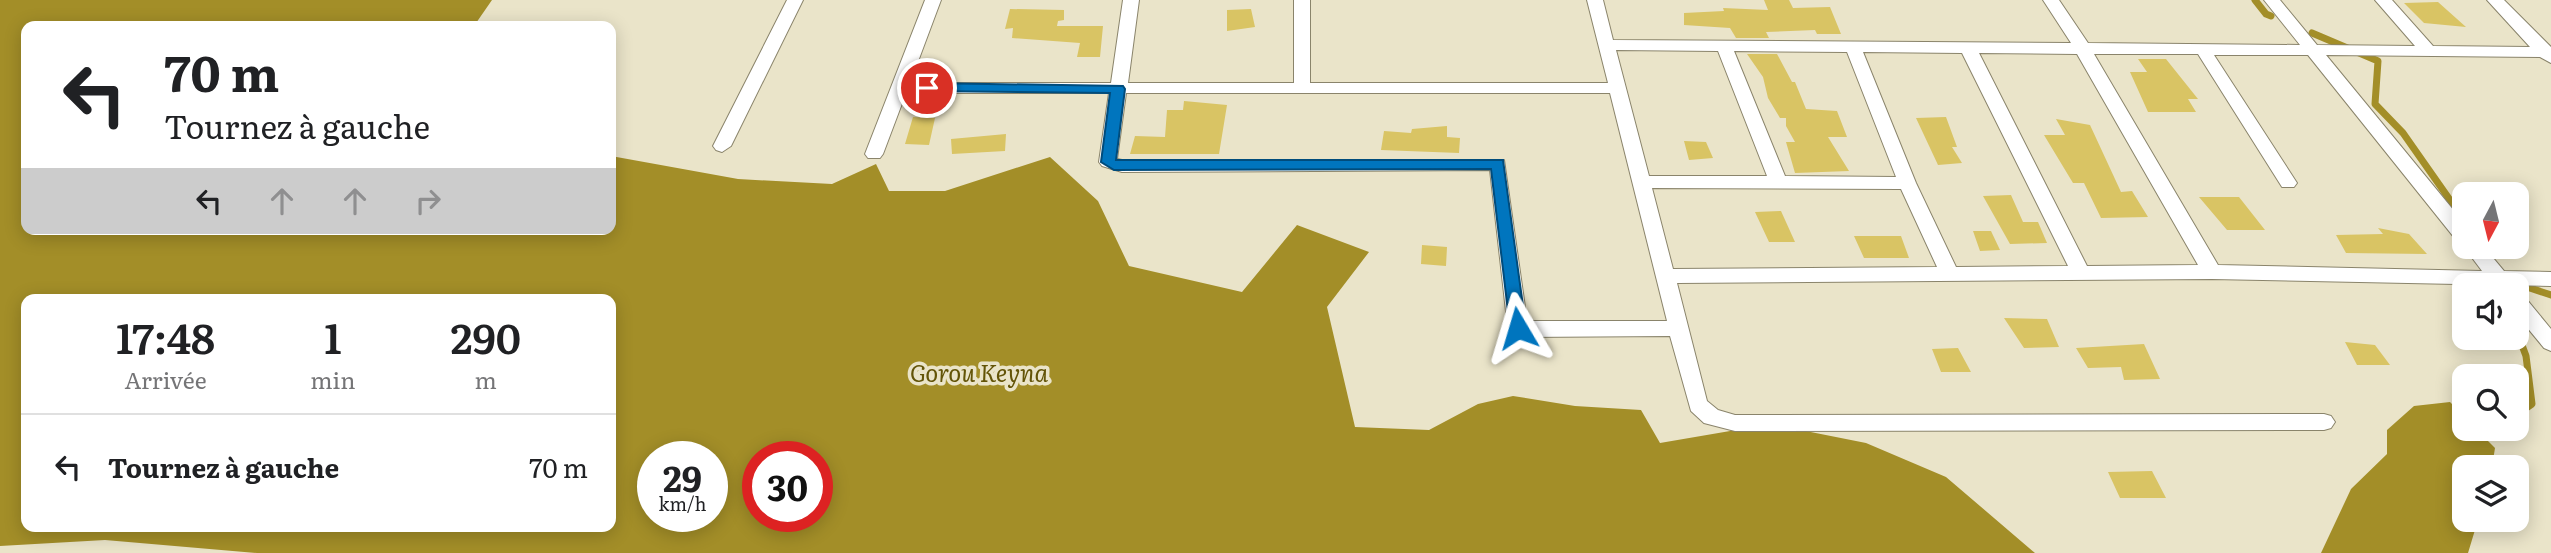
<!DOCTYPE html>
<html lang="fr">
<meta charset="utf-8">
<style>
:root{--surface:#fff;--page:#f2f2f2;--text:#202124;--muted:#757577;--line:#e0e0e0}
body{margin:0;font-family:Literata,serif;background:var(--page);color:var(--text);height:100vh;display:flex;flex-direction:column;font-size:26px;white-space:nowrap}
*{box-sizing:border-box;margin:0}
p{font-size:23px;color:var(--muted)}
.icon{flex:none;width:38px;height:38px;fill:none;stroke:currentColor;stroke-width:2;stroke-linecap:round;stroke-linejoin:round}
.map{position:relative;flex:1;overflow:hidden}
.sheet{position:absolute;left:21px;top:294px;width:595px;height:238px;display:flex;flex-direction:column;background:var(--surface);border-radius:14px;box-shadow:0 4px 18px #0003}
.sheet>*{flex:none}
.hud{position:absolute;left:21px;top:21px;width:595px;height:214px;border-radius:14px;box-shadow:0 4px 18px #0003;background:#fff;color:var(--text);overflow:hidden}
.needle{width:46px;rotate:187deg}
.tools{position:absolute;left:2452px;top:182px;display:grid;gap:14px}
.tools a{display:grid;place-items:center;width:77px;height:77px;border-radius:14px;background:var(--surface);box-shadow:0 4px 18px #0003;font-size:35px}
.speed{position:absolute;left:637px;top:441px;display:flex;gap:14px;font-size:35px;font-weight:700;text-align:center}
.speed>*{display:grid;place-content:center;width:91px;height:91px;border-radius:50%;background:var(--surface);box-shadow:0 4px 18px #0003;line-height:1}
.speed small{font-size:18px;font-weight:400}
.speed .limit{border:10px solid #d22;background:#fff;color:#111}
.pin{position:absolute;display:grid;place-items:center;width:60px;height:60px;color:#fff;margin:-30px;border:4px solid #fff;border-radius:50%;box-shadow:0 2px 7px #0007}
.me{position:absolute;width:77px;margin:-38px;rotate:353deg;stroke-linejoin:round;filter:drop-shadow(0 0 5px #0008)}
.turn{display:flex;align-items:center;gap:24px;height:147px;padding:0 28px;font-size:32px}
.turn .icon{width:91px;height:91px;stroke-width:2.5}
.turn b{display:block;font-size:49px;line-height:60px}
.lanes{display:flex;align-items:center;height:66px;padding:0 28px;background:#0003;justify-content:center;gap:35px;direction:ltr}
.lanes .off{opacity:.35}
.eta{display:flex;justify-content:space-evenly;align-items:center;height:119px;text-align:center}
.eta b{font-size:42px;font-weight:600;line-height:49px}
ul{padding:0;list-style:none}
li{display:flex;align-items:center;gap:21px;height:105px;padding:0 28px;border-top:2px solid var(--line)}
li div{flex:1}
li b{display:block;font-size:26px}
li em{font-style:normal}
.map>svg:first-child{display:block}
.water{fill:#a38e28;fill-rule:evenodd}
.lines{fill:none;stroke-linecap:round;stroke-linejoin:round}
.stream{stroke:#a38e28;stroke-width:7}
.building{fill:#d9c464}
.street-casing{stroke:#8a846b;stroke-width:2}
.street{fill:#fff;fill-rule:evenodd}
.route{fill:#0075be;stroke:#004c7c;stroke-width:2}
.labels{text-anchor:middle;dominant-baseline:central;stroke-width:7;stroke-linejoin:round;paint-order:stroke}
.water-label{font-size:24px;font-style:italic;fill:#635407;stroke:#eae4c9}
</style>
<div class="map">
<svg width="2551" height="553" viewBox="0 0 2551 553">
<rect width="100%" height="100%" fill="#eae4c9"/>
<!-- water -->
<path class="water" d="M0,0H492L474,26H26V229H611V156L738,179L832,184L876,164L889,191H945L1050,157L1098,201L1129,266L1242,292L1297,225L1369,252L1327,307L1355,427L1429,430L1478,404L1513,396L1575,406L1641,410L1660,443L1771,424L1866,443L1946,477L2035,553H257L105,540L0,546ZM26,299H611V527H26ZM653,457H712V516H653ZM758,457H817V516H758Z
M2450,402L2464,416V429H2476L2495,448L2492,467H2464V520H2478L2468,553H2321L2351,489L2387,454V430L2414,406Z"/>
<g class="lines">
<!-- stream -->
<path class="stream" d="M2255,0L2266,14L2271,16
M2312,33L2378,61L2375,104L2403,133L2464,220
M2512,282L2551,295
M2516,329L2526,356L2532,404L2516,415
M2479,440L2496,429"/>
</g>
<!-- building -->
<path class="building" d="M1764,0H1789L1793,8L1830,7L1841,34H1817L1815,30L1766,32L1769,38H1736L1730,28L1684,25V13L1724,11L1723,8L1768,10Z
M2438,2L2466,27L2424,23L2404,3Z
M1010,9L1064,10V20L1058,21L1057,26H1103L1100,57H1077L1080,43L1012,38L1013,28L1005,29Z
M1251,9L1255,27L1227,31V10Z
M1747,54H1777L1792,82H1795L1806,109L1837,111L1847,137H1828L1849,171L1795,173L1786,142H1795L1786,126V118H1780L1768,98L1763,77Z
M2138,59H2166L2198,99H2188L2196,112H2148L2130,72H2147Z
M1184,101L1227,105L1219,154H1130L1135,136L1165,137L1167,110H1183Z
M913,117L935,118L929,145L905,144Z
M1946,117L1957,147H1952L1962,163L1938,165L1916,118Z
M2056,119L2090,125L2121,192L2132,191L2148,217L2101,218L2084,183H2073L2044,135H2065Z
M1447,126V137L1460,138L1459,153L1381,150L1384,131L1411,133L1412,129Z
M1006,134L1005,151L952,154L951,139Z
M1684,141L1706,142L1713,158L1689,160Z
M2011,195L2023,222H2038L2047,243L2010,244L1983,196Z
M2199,197H2239L2265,230H2227Z
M1781,211L1795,242H1769L1755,212Z
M2378,228L2409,234L2427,254L2346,253L2336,235L2383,234Z
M1973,231H1991L2000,250L1980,251Z
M1854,236H1901L1909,258H1864Z
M1422,245L1447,247L1446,266L1421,264Z
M2004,318L2047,319L2059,347L2024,348Z
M2345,342L2375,345L2390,365H2357Z
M2144,344L2160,379L2124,380L2121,367L2088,368L2076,348Z
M1958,348L1971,372H1941L1932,349Z
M2152,471L2166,498H2120L2108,472Z"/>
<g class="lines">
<defs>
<path id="street" d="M787,0H803L731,146L722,152L716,150L713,146Z
M925,0H941L910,83H1111L1123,0H1139L1128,83H1294V0H1310V83H1608L1587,0H1603L1613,40L2071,43L2043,0H2059L2088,43L2300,45L2264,0H2280L2317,45L2415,46L2375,0H2392L2433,46L2530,47L2487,0H2504L2551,47V63L2540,57L2326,55L2464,223V243L2457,241L2308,55H2214L2297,183L2294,187H2282L2198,54H2094L2218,265L2482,271L2464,247H2484L2504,271L2551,272V286L2212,279L1677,283L1707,401L1718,410L1735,415L2324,414L2331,416L2335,422L2331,428L2324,430L1735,431L1704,423L1691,411L1670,336L1518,337L1511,334L1508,329L1490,170L1122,172L1102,166L1099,162L1109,93H906L883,154L880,158H868L865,154ZM1616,50L1718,51L1767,176H1649ZM1734,51L1847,52L1896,177L1785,176ZM1863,52L1962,53L2068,266L1956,267L1916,183ZM1979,53L2077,54L2198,265L2087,266ZM1126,93H1610L1667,321H1527L1504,160H1122L1117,159ZM1652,188L1901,189L1937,267L1673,269Z
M2516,293L2523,295L2551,329V351L2544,348L2516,314Z"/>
</defs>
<!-- street casing -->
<use href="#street" class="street-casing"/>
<!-- street -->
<use href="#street" class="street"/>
</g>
<!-- route -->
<path class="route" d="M927,83L1123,86L1125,89L1116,160H1503L1526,328L1518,335L1510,328L1491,169L1114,170L1101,162L1110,93L922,91L920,88Z"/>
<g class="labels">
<!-- water labels -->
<g class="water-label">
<text x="979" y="371">Gorou Keyna</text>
</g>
</g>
</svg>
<div class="tools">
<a><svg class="needle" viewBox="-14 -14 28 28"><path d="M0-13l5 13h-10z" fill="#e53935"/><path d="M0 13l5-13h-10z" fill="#757577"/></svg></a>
<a><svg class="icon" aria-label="sound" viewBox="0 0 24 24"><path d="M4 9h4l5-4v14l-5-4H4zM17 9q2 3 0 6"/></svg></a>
<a><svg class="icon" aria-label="search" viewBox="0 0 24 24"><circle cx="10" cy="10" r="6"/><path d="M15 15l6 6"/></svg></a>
<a><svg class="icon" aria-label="layers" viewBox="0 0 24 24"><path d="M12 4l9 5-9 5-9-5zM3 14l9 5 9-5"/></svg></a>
</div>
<div class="speed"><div>29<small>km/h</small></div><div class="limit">30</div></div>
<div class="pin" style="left:927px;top:88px;background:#d93025"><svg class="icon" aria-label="arrive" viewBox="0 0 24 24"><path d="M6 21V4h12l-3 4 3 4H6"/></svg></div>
<svg class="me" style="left:1518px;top:328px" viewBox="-20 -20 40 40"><path d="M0-17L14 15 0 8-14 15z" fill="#0075be" stroke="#fff" stroke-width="4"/></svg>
<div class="hud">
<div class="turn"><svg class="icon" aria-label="left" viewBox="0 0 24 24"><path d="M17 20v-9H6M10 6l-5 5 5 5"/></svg><div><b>70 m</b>Tournez à gauche</div></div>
<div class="lanes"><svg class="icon" aria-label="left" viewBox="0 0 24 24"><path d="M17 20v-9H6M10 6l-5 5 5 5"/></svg><svg class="icon off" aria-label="ahead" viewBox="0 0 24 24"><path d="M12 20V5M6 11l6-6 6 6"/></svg><svg class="icon off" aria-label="ahead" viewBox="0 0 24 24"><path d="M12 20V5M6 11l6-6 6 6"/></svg><svg class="icon off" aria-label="right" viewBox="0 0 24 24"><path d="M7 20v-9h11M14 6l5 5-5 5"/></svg></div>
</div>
<section class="sheet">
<div class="eta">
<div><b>17:48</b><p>Arrivée</p></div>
<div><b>1</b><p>min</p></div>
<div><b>290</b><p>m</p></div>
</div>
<ul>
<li><svg class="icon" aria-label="left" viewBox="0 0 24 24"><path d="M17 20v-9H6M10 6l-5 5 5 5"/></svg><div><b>Tournez à gauche</b></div><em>70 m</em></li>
</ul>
</section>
</div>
